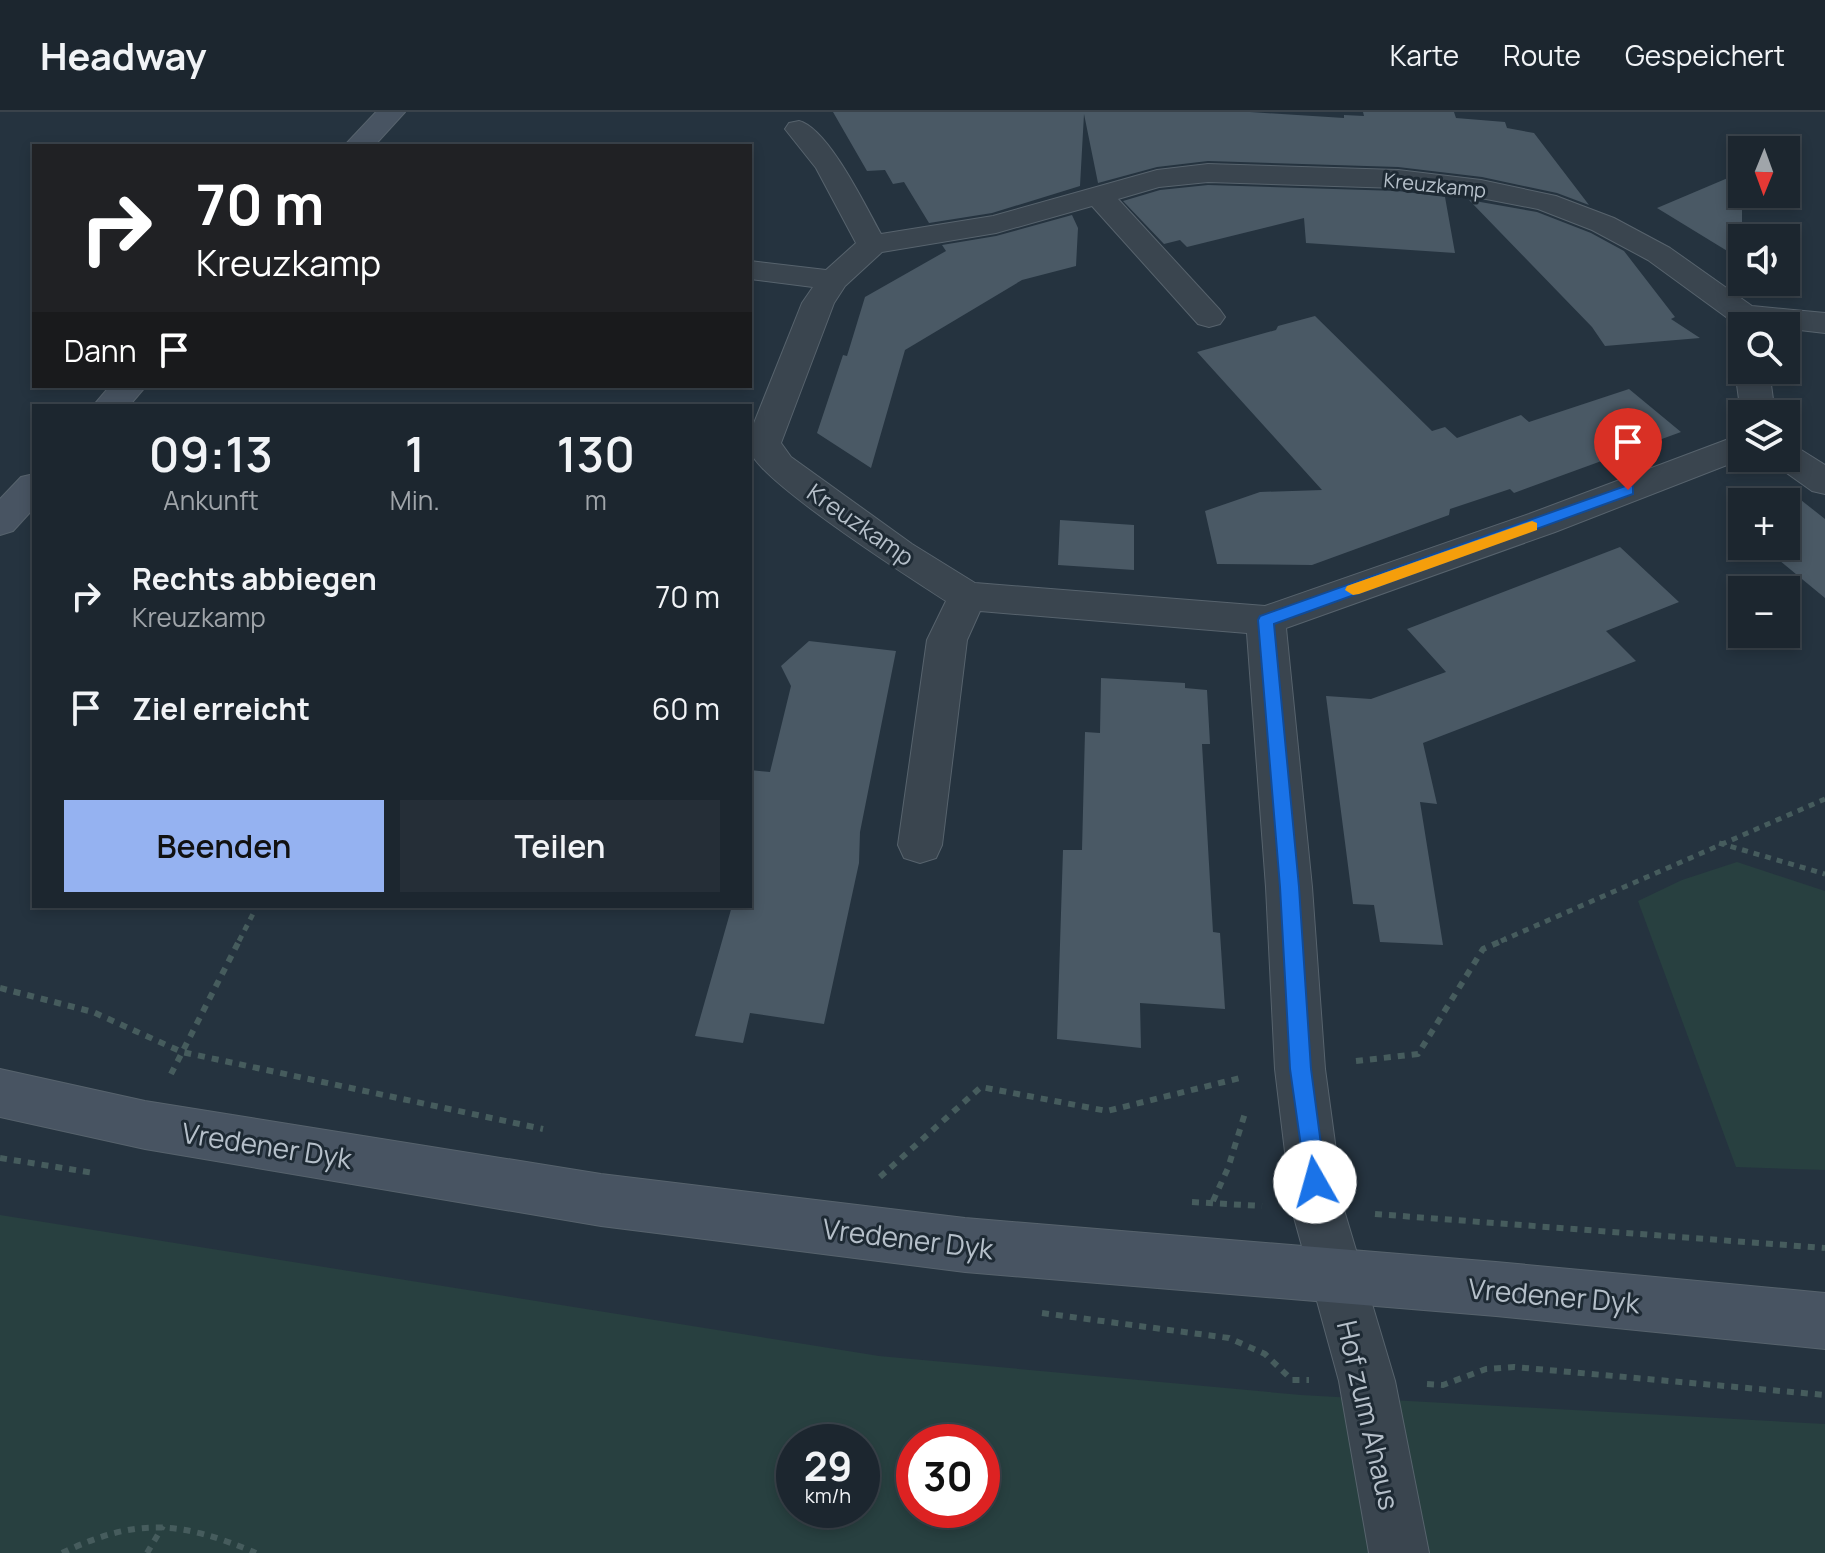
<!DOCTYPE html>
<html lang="de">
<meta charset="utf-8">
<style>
:root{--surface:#1c262f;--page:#252e37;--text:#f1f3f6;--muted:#a0a5aa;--line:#3a434b;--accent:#95b2f1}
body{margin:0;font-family:Manrope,sans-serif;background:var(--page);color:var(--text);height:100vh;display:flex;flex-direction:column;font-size:30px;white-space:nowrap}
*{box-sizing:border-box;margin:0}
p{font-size:26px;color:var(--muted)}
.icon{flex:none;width:44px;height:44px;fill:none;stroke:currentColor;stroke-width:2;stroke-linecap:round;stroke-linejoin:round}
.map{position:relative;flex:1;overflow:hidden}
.sheet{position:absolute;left:32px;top:292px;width:720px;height:504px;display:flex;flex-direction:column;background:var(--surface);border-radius:0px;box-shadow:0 4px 12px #0003,0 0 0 2px var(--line)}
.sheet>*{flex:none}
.banner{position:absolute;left:32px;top:32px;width:720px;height:244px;border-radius:0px;box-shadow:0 4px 12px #0003,0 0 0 2px var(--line);background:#202124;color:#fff;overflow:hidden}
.needle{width:52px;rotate:181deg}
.fabs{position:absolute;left:1728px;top:24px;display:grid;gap:16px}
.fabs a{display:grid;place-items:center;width:72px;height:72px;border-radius:0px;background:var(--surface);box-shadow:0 4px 12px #0003,0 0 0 2px var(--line);font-size:40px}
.speed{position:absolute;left:776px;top:1312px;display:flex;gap:16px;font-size:40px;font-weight:700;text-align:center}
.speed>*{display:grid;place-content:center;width:104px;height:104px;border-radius:50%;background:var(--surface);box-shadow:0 4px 12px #0003,0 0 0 2px var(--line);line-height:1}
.speed small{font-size:20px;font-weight:400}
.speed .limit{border:12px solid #d22;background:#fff;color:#111}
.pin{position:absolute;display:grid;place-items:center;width:68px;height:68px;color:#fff;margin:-82px -34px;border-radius:50% 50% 50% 0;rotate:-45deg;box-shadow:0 0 8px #0007}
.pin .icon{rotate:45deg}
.me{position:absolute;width:88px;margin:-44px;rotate:353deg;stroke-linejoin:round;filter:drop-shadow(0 0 6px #0008)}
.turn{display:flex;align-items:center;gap:28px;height:168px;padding:0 32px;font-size:36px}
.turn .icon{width:104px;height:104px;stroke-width:2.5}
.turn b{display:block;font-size:56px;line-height:68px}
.then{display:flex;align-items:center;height:76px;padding:0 32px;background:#0003;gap:16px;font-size:30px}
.eta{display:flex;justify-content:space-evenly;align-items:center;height:136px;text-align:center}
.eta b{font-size:48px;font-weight:600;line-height:56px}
.button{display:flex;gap:16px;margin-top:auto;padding:16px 32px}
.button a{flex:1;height:92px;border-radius:0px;background:var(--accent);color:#111;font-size:32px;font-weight:600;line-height:92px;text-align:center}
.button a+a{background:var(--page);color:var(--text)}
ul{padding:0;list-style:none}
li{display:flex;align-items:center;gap:24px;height:112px;padding:0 32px}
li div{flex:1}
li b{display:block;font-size:30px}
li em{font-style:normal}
header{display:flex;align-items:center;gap:48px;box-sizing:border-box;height:112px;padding:0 40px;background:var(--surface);border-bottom:2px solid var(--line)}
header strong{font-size:38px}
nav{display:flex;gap:44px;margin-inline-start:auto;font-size:28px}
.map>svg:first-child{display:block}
.green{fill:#284040;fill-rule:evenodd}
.building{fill:#4a5965}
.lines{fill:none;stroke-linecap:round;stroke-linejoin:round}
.street-casing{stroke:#57636d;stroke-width:2}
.secondary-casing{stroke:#57636d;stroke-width:2}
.path-far1{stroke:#465c5d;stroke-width:5;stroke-dasharray:6 6;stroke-linecap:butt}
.path{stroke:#465c5d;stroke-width:6;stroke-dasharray:7 7;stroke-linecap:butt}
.street{fill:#3a454f;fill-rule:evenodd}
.secondary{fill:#485462;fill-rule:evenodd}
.route{fill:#1a73e8;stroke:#114b97;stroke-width:2}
.slow{fill:#f59e0b}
.labels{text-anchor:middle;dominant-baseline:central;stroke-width:6;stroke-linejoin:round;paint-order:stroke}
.far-street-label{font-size:20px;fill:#b6c0ca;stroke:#1e2a34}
.street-label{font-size:24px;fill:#b6c0ca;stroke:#1e2a34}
.near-street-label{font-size:28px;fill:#b6c0ca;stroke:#1e2a34}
</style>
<header>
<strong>Headway</strong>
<nav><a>Karte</a><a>Route</a><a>Gespeichert</a></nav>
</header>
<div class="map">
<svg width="1825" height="1441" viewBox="0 0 1825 1441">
<rect width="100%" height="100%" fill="#25333f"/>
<!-- green -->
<path class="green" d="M1737,750L1825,779V1058L1736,1055L1638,789L1682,768Z
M0,1103L879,1244L1301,1283L1825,1312V1441H0ZM794,1330H862V1398H794ZM914,1330H982V1398H914Z"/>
<!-- building -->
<path class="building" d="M833,0H1250L1344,6V3L1364,4L1363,0H1454L1456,6L1505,10L1507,16L1534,21L1589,93L1557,81L1482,65L1398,55L1208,49L1157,55L1098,71L1084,2L1080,74L992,101L929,111L904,70L893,72L885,58L867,59Z
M1742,60V148L1657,96Z
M1208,73L1398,79L1445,85L1455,141L1306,131L1304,106L1187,135L1180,128L1164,132L1123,89L1160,78Z
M1469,88L1537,100L1591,121L1624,139L1675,205L1671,207L1700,226L1605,234L1592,215Z
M1072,103L1078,116L1076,154L1022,168L905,238L871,356L817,321L843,243L847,244L865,185L946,139L942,133L996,124Z
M1315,204L1432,319L1445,315L1457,326L1521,303L1529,310L1629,277L1681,320L1514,381L1510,377L1450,397L1449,403L1312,453L1217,452L1205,399L1260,380L1322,378L1197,240L1276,218L1278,214Z
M1787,377L1825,407V486L1762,434H1786V390H1756Z
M1060,408L1134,413V458L1058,453Z
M1620,435L1679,490L1606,519L1636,549L1423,631L1437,692L1420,690L1443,833L1380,830L1374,793L1353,792L1326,584L1371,587L1446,560L1407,517Z
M809,529L896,539L860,720L859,751L824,912L750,901L743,931L695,924L732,794H750V658L770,660L791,574L781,554Z
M1101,566L1185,571V576L1207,578L1210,632H1202L1213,820L1220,821L1225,897L1140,891L1141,936L1057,927L1063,738H1082L1085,620L1100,621Z"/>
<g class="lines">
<defs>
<path id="street" d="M799,9C828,16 866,95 881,122L993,104L1157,58L1208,52L1398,58L1481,68L1556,84L1614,106L1670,136L1752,194L1825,201V221L1733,210L1648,148L1592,118L1538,97L1481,86L1398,76L1208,70L1159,75L1118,87L1220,198L1225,205L1220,212L1209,215L1198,212L1092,94L996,121L882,140L845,174L834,191L781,331L791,345L912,432L975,471L1265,494L1529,402L1742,322V346H1745L1555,420L1286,516L1312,775L1325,957L1344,1098L1395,1269L1429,1441H1369L1339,1269L1292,1098L1275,957L1266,775L1247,521L980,499L967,528L942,733L936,746L920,751L904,746L898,733L927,528L946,489C912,467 760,370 750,339C749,334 750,326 750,321L802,191L813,175L750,167V149L826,158L856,131L816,56L785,17L789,11Z
M1742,250V258H1769L1775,302H1741L1735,258Z
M1786,332L1798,336L1825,353V382L1812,379L1774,352L1770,346H1786Z"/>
<path id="secondary" d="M376,0H405L374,34H344Z
M110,274H146L129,294H93Z
M34,362V396L13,419L0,423V387L21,365Z
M0,957L145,989L601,1062L965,1106L1496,1150L1825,1181V1237L1496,1204L965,1160L601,1114L145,1037L0,1005Z"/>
</defs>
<!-- street casing -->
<use href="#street" class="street-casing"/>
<!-- secondary casing -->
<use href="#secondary" class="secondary-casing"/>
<!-- path-far1 -->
<path class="path-far1" d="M1719,731L1825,762
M239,829L257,794
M1501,829L1825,687"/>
<!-- path -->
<path class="path" d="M0,876L93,900L182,940L543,1017
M1356,949L1418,942L1483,837L1506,827
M171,962L240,827
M0,1046L94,1061
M880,1065L981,975L1107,999L1244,965
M1213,1089L1228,1056L1246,998
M1192,1090L1262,1094
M1375,1102L1825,1136
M1042,1201L1229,1226L1265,1242L1292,1268H1309
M1427,1272L1443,1273L1486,1257L1514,1255L1825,1283
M62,1441C137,1405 181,1409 256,1441
M147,1441L163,1414"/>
<!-- street -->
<use href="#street" class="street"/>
<!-- secondary -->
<use href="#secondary" class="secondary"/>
</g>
<!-- route -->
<path class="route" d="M1628,373L1633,374V382L1274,512L1299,775L1311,957L1326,1070L1322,1077L1315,1081L1307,1077L1290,957L1280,775L1258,508L1260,504Z"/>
<!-- slow -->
<path class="slow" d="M1532,409L1537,411V418L1359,482L1353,483L1345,478L1347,474Z"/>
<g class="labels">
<!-- far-street labels -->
<g class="far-street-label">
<text transform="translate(1435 73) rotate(6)">Kreuzkamp</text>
</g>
<!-- street labels -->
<g class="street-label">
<text transform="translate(861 412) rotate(35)">Kreuzkamp</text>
</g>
<!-- near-street labels -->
<g class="near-street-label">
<text transform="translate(267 1033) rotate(9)">Vredener Dyk</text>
<text transform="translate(908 1126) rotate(7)">Vredener Dyk</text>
<text transform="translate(1554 1183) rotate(5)">Vredener Dyk</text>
<text transform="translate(1369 1303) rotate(77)">Hof zum Ahaus</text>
</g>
</g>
</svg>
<div class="fabs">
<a><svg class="needle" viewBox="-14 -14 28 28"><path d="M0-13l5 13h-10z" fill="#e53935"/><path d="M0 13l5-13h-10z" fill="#a0a5aa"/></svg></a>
<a><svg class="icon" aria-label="sound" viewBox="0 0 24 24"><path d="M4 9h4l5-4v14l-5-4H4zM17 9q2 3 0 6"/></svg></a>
<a><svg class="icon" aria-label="search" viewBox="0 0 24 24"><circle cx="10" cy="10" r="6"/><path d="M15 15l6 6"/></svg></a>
<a><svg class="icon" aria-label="layers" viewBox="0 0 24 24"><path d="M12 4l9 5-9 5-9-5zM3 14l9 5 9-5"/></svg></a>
<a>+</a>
<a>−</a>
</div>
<div class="speed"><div>29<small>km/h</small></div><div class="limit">30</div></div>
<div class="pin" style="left:1628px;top:378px;background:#d93025"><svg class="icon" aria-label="arrive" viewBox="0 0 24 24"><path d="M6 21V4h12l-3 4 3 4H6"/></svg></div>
<svg class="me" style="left:1315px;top:1070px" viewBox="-20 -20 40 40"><circle r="19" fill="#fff"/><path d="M0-13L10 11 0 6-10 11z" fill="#1a73e8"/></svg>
<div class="banner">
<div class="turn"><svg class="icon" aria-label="right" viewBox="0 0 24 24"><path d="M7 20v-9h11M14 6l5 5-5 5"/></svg><div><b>70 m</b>Kreuzkamp</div></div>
<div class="then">Dann<svg class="icon" aria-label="arrive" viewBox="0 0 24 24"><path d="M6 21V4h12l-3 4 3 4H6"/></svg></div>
</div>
<section class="sheet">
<div class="eta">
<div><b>09:13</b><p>Ankunft</p></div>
<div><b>1</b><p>Min.</p></div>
<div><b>130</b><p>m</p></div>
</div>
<ul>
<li><svg class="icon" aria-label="right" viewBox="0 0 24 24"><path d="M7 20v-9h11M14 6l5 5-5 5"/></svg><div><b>Rechts abbiegen</b><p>Kreuzkamp</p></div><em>70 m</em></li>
<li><svg class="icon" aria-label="arrive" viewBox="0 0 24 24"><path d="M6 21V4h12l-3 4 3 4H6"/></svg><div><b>Ziel erreicht</b></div><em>60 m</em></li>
</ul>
<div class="button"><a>Beenden</a><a>Teilen</a></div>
</section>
</div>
